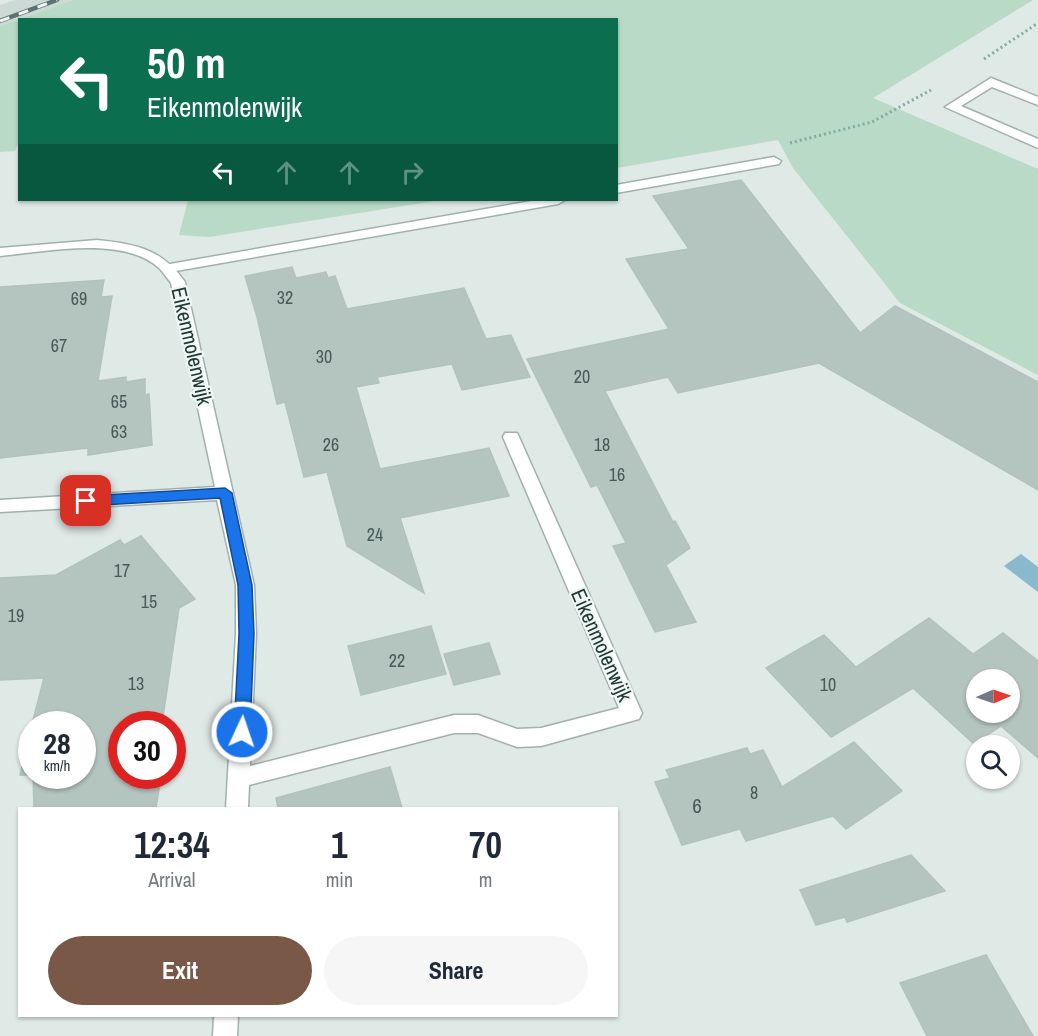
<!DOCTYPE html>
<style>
:root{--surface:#fff;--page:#f6f6f7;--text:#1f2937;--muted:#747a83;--accent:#7a5848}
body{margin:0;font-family:"Archivo Narrow",sans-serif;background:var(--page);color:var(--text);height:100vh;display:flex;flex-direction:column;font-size:22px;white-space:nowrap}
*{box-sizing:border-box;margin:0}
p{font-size:20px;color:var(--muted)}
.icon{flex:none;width:33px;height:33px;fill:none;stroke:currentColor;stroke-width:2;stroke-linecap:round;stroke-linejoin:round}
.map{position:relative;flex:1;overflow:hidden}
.side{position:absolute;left:18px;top:807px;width:600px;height:210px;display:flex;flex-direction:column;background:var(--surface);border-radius:0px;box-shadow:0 2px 4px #0004}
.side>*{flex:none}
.hud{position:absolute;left:18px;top:18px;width:600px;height:183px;border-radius:0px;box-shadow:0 2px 4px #0004;background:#0b6e4f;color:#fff;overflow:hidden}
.needle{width:39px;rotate:88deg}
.controls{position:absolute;left:966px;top:669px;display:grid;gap:12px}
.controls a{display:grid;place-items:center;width:54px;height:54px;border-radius:50%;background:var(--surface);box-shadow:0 2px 4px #0004;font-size:30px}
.speed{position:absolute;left:18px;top:711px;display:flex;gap:12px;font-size:30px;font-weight:700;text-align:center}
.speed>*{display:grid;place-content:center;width:78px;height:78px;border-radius:50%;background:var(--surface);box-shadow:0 2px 4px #0004;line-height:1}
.speed small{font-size:15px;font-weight:400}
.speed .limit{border:9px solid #d22;background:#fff;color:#111}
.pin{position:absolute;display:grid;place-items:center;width:51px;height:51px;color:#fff;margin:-26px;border-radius:12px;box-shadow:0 3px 9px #0006}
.me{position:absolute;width:66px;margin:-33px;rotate:3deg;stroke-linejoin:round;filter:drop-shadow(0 0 4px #0008)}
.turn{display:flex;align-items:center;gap:21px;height:126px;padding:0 30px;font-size:27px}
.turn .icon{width:78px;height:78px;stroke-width:2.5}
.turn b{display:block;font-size:42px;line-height:51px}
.lanes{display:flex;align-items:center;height:57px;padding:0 30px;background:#0003;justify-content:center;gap:30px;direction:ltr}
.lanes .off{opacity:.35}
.eta{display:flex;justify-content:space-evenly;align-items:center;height:102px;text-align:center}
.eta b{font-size:36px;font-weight:800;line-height:42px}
.action{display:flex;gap:12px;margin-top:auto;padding:12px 30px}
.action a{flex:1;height:69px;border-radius:36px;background:var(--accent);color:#fff;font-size:24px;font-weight:800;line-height:69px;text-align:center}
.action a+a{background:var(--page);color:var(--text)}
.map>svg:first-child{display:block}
.built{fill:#cdd9d5}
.green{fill:#b8dac6}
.water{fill:#89b9cc}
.building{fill:#b4c4bf;stroke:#b2c2be;stroke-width:1.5;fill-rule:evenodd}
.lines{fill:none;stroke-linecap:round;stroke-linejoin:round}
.lane-casing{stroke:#a2b0ad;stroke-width:3}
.street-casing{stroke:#a2b0ad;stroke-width:3}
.path{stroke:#81aba4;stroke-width:3;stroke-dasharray:2 3;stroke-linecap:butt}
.lane{fill:#fff;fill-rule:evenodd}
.street{fill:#fff;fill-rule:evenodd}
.rail-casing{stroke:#5b7471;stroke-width:4.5}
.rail{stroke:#eff6f4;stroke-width:3;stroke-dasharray:10;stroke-linecap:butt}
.route{fill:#1a73e8;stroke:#114b97;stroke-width:1.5}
.labels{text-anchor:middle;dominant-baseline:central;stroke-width:4.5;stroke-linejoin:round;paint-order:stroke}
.number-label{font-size:18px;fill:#465b58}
.street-label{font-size:21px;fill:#213835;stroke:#eff6f4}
.near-number-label{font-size:21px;fill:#465b58}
</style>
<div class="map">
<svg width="1038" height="1036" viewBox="0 0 1038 1036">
<rect width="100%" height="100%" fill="#dfe9e6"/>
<!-- built -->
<path class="built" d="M15,0H73L0,26V5Z"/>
<!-- green -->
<path class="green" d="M73,0H1033L873,98L1038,169V375L900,303L793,168L778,140L617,168L616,20H20L19,141L15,151L0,152V26Z
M188,200H441L209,237L179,235Z"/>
<!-- water -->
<path class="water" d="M1021,554L1038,567V592L1004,566Z"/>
<!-- building -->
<path class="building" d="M741,180L860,333L895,306L1038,382V490L819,363L678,393L668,377L605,391L673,522L675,521L690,548L666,565L696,622L655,632L613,546L626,543L597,485L591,487L527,359L669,329L626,259L689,249L653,196Z
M292,267L296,278L326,272L328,278L335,276L347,309L464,288L486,339L511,335L530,377L462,390L452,364L377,377L379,383L356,387L380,469L489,448L509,496L400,518L424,593L347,546L327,472L304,477L285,402L277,404L257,317L245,276Z
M104,280L101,297L112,296L98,381L126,377V382L145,379V395L149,394L152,445L88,455V448L0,458V287Z
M141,536L195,599L179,608L162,724H122V776H161L156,808H34L33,776H82V724H32L44,678L0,680V578L56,575L120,540L124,545Z
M929,618L973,654L1003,633L1038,661V758L1001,726L974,744L913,688L831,737L766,668L824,635L856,667ZM976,680H1010V712H976Z
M431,626L446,674L361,695L348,646Z
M489,643L500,674L454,685L444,654Z
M32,728V775H20L25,753Z
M854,742L902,791L846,829L833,816L746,841L740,829L682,845L655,782L670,778L666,770L747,748L750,754L763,750L782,787Z
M390,767L402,808H278L276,798Z
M911,855L945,891L847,922L845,917L816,925L800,890Z
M986,955L1033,1036H927L900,983Z"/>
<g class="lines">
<defs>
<path id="lane" d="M991,78L1038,97V105L992,87L961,106L1038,139V148L945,107Z
M774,157L781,161L779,164L616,193V185Z
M537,200H565L558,204L170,272L163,268L170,264Z"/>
<path id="street" d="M97,240C136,244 162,249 185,282L254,585L256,634L250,766L454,715H478L517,729L541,728L619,708L503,437L505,433H517L519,437L642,713L639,719L541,746L517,747L478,733H454L249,785L248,808H226L236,634V585L217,500L0,512V500L215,487L171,283C167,278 163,272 159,268C123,235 44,252 0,256V248Z
M214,1016H238L237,1036H213Z"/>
</defs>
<!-- lane casing -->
<use href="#lane" class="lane-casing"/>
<!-- street casing -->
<use href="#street" class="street-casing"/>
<!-- path -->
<path class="path" d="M984,59L1038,23
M790,143L872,122L931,90"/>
<!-- lane -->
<use href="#lane" class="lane"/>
<!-- street -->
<use href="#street" class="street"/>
<defs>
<path id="rail" d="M0,21L57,0"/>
</defs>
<!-- rail casing -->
<use href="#rail" class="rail-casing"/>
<!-- rail -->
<use href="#rail" class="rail"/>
</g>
<!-- route -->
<path class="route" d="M225,488L232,493L252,585L254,634L250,732L247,736L242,738L236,736L234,732L239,634L238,585L220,498L86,506L79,501L86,496Z"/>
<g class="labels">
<!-- number labels -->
<g class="number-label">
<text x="285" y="297">32</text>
<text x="79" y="298">69</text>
<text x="59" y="345">67</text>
<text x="324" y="356">30</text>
<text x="582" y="376">20</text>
<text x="119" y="401">65</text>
<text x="119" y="431">63</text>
<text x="331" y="444">26</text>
<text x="602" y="444">18</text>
<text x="617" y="474">16</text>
<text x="375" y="534">24</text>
<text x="122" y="570">17</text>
<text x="149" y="601">15</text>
<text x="16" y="615">19</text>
<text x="397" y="660">22</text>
<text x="136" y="683">13</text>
<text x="828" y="684">10</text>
<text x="754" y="792">8</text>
</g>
<!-- street labels -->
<g class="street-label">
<text transform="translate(192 346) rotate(77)">Eikenmolenwijk</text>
<text transform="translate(602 645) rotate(66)">Eikenmolenwijk</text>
</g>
<!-- near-number labels -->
<g class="near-number-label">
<text x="697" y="805">6</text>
</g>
</g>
</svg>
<div class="controls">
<a><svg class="needle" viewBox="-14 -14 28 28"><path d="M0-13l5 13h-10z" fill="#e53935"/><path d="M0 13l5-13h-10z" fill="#747a83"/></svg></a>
<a><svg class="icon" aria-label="search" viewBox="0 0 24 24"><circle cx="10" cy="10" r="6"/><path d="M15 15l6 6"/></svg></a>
</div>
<div class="speed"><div>28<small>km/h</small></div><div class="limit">30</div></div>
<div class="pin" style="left:86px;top:501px;background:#d93025"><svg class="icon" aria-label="arrive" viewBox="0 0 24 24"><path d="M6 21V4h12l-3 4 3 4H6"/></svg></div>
<svg class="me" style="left:242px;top:732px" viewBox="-20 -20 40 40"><circle r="17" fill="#1a73e8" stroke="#fff" stroke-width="3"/><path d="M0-11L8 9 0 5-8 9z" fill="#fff"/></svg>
<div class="hud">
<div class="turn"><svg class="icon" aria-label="left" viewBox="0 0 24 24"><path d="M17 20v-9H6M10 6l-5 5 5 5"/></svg><div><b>50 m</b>Eikenmolenwijk</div></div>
<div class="lanes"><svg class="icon" aria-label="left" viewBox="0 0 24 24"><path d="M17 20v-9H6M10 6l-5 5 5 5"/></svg><svg class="icon off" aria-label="ahead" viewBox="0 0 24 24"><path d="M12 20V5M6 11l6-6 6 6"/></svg><svg class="icon off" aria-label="ahead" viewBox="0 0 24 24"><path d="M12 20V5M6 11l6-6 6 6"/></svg><svg class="icon off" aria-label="right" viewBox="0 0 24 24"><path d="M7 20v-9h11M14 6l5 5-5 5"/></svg></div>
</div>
<section class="side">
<div class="eta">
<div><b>12:34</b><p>Arrival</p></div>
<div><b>1</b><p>min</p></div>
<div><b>70</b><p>m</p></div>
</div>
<div class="action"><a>Exit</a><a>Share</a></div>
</section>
</div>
